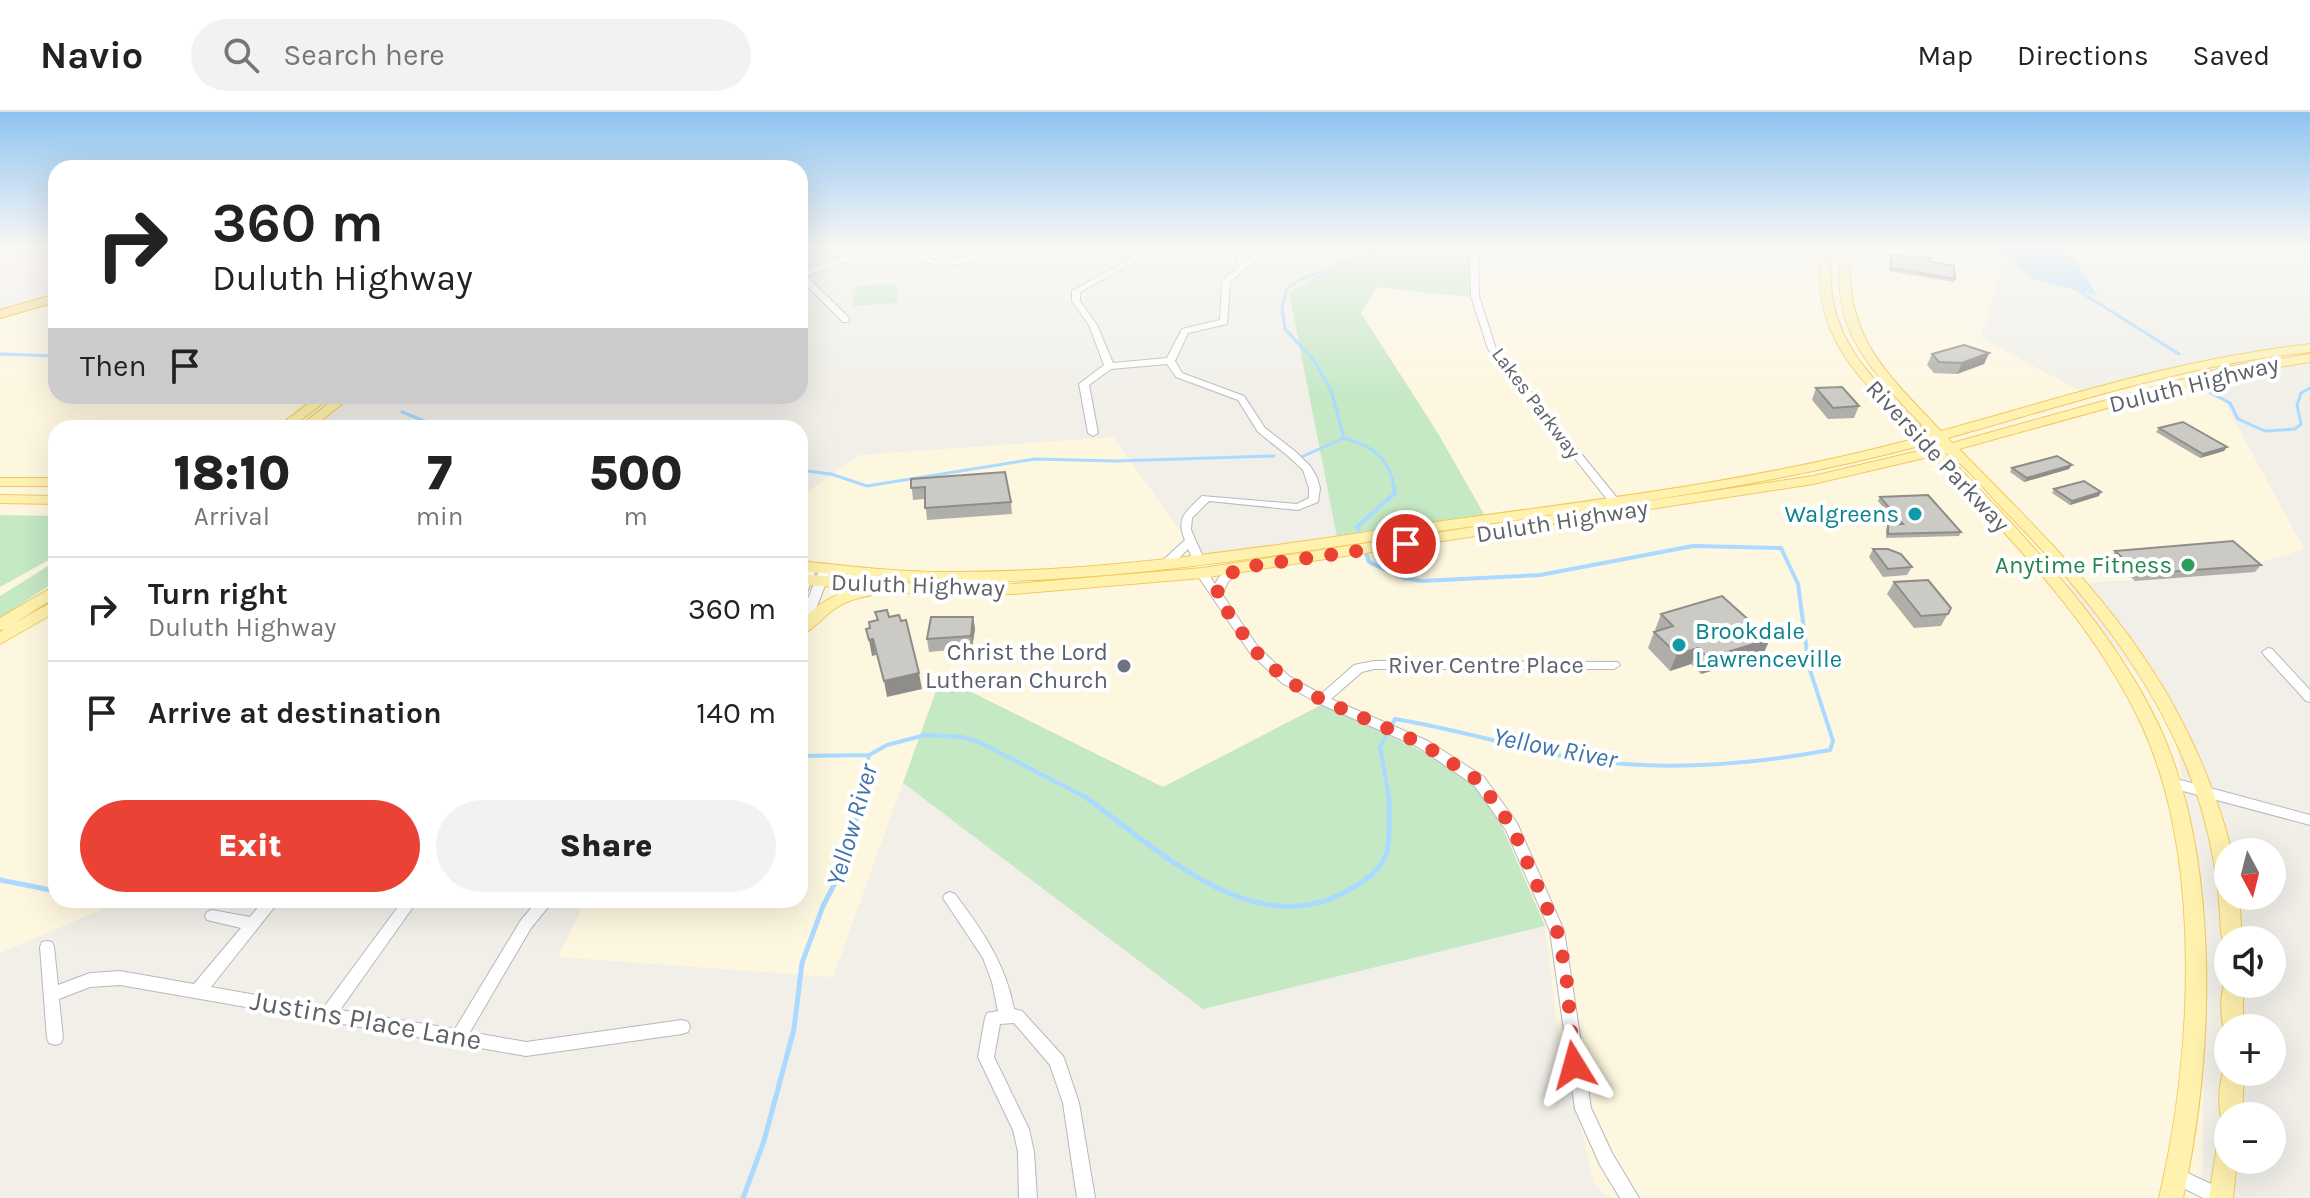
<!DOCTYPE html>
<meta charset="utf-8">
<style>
:root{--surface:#fff;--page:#f2f2f2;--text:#222;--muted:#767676;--line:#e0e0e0;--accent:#ea4335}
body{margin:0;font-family:Karla,sans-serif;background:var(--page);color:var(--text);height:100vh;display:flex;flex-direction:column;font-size:30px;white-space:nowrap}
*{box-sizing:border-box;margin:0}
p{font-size:26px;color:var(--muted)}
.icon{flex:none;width:44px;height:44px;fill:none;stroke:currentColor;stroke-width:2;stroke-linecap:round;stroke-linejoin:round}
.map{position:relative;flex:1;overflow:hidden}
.panel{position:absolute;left:48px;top:308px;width:760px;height:488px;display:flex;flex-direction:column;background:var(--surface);border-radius:24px;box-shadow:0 8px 32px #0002}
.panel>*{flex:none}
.hud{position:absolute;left:48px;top:48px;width:760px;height:244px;border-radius:24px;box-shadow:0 8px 32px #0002;background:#fff;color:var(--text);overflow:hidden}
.needle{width:52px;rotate:173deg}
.buttons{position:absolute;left:2214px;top:726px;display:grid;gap:16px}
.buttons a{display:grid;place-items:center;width:72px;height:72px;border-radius:50%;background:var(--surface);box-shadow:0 8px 32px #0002;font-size:40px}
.pin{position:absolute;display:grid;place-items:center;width:68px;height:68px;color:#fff;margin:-34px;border:4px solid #fff;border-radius:50%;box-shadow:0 2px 8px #0007}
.me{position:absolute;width:88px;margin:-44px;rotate:352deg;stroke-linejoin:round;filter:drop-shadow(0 0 6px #0008)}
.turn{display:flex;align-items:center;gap:28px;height:168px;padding:0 32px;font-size:36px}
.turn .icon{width:104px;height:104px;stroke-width:2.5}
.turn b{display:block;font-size:56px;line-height:68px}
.then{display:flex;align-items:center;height:76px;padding:0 32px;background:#0003;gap:16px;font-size:30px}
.eta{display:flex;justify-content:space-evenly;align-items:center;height:136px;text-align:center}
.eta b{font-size:48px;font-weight:800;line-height:56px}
.primary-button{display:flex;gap:16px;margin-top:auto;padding:16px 32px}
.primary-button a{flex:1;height:92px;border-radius:48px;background:var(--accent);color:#fff;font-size:32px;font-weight:800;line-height:92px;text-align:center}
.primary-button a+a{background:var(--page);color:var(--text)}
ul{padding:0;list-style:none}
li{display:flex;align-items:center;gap:24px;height:104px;padding:0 32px;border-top:2px solid var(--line)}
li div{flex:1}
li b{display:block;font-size:30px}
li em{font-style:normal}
header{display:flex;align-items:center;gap:48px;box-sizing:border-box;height:112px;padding:0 40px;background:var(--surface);border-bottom:2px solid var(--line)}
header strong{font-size:38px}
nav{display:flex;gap:44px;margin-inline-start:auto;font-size:28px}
.search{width:560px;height:72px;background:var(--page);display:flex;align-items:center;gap:20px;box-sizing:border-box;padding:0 28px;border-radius:44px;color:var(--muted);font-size:30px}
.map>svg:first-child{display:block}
.commercial{fill:#fef7e0}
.medical{fill:#fce8e6}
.green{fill:#c5e8c5}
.water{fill:#aadaff}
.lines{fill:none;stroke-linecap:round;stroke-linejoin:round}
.stream-far2{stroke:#aadaff;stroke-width:3}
.stream-far1{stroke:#aadaff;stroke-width:4}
.stream{stroke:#aadaff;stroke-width:5}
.minor-casing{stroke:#b5b8bc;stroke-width:2}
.major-casing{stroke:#f2c960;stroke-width:2}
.highway-casing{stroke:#f9ab00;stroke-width:2}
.minor{fill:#fff;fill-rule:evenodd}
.major{fill:#fff2af;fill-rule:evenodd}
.highway{fill:#fde293;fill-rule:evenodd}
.wall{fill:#afaea9}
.shaded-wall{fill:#8f8d8a}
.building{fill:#cccac5;stroke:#8f8d8a;stroke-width:2}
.route{stroke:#ea4335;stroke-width:14;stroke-dasharray:0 25.2}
.culture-dot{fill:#0f9aa8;stroke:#fff;stroke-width:3}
.leisure-dot{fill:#2e9e5b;stroke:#fff;stroke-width:3}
.worship-dot{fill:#6b7280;stroke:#fff;stroke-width:3}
.labels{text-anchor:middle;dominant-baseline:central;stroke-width:8;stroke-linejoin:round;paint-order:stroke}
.far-street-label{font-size:20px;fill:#5f6368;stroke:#fff}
.street-label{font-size:24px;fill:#5f6368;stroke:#fff}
.culture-label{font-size:24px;fill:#0d838f;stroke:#fff;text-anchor:end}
.leisure-label{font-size:24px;fill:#27864d;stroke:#fff;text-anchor:end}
.worship-label{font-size:24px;fill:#5b616d;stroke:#fff;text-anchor:end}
.water-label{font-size:26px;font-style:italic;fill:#4174aa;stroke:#fff}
.near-street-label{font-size:28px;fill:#5f6368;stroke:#fff}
</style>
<header>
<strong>Navio</strong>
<div class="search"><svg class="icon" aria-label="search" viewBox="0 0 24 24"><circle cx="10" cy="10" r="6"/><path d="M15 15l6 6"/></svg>Search here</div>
<nav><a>Map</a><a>Directions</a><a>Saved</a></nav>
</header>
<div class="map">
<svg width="2310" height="1086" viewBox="0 0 2310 1086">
<rect width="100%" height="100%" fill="#f1efe8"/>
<!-- commercial -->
<path class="commercial" d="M1481,136H2003L2006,139L1981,226L2080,279L2206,256L2304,437L2222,463L2061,472L2173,604L2205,828L2202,1086H1609L1594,1071L1558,919L1545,814L1323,592L1163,675L941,565L833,865L558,845L586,788H800V385L860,343L1113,325L1204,452L1338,430L1439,323L1361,201L1376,175L1478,186L1472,166Z
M56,191V284H349L303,316H56V788H124L0,841V205Z"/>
<!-- medical -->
<path class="medical" d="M0,136H56V158L0,175Z"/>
<!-- green -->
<path class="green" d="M1370,136H1481L1472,166L1478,186L1377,175L1361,201L1439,323L1489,411L1338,430L1289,180Z
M892,172L897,173V191L852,194L857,174Z
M0,403L56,404V444L0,475Z
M56,449V469L0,506V484Z
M941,565L1163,675L1323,592L1482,668L1545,814L1203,897L903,671Z"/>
<!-- water -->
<path class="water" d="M1991,136H2067L2098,184L2034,167Z"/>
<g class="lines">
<!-- stream-far2 -->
<path class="stream-far2" d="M2079,179L2179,242
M0,242L56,244
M2205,278L2230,291L2238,307L2265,319L2295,317L2301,312L2297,293L2301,281L2310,276
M222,284L295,290
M402,300L442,316
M1344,326L1331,278L1312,246L1285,217L1282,195L1287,177L1299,168L1382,136
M1344,326C1372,334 1390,346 1394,376
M1299,346L1344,326
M800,358L831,362L867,374L1035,347L1115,349L1274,344"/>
<!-- stream-far1 -->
<path class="stream-far1" d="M800,644L869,643
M860,686L869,643L887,633L925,623L962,625L979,630L1087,686
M1389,686L1380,635L1395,607C1458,617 1518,637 1580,647C1663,660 1748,653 1830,638L1833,629L1809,555L1798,472L1781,436L1693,434L1540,463L1422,469L1403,466L1369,450L1357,415L1395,381L1394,374"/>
<!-- stream -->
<path class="stream" d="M1084,684C1155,735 1252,831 1345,780C1397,752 1388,739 1389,684
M0,768L56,779
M743,1086L764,1029L794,917L802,851L823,794L848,746L861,684"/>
<defs>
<path id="minor" d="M860,136L923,139L958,136L954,138L927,143L928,146C956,155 975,135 1001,136C979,151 947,158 921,149L919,143L873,139L807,164L849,206V210H843L800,167V160L862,138Z
M1150,136H1160L1080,180V189L1097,213L1113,251L1167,246L1182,217L1220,208L1222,169L1239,153L1236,145L1225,136C1235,136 1242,139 1246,149L1267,136H1276L1246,156L1230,170L1227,212L1188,221L1175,249L1182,261L1244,284L1265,316L1296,340L1311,355L1317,366L1320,376L1318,390L1298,398L1209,389L1192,406L1191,418L1204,447L1198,451L1194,450L1188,437L1170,455H1162L1160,452L1162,449L1185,428C1175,405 1187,399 1202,384L1297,392L1309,386V376L1303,358L1288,344L1258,320L1238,288L1176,265L1167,252L1111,257L1089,273L1098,321L1093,324L1088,321L1079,272L1104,253L1089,213L1072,189V179Z
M1470,136H1478L1479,184L1496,237L1618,387L1619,389L1618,391H1610L1488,237L1471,184Z
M811,451L817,455L806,483L800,487C800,474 799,458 811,451Z
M826,452L832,456L806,522L800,526V507L820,456Z
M1238,452L1244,456L1228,470L1222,482L1258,535L1290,565L1321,582L1354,553L1374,549L1618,550L1620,553L1614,557H1374L1362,560L1331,587L1428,629L1484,665L1517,711L1564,819L1591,996L1612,1041L1639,1086H1620L1600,1053L1575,997L1550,819L1506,718L1474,673L1418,635L1318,591L1282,571L1250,541L1196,461L1198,458H1206L1215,472L1219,465Z
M2268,536L2272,537L2310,578V590L2306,589L2264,543L2262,540Z
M2173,666L2310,703V713L2168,675L2166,671L2168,667Z
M950,780L955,782C982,818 1006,852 1014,897L1022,899L1063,944L1065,949L1079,991L1095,1086H1077L1063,991L1050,953L1014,911L1000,912L994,945L1029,1017L1034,1040L1037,1086H1019L1018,1040L1013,1018L978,945L985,906L987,901L998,899L992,870L983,846L943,786L945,782Z
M264,788H280L211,875L324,895L403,788H418L340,898L455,917L521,808L538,788H554L531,816L470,920L526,930L682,908L688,910L690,915L688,920L682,922L526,944L120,873L90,875L59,887L63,926L61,931L55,933L49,931L47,926L40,835L42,830L47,829L52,830L54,835L58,873L90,861L120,859L194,872L241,816L207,808L205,804L207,800L212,798L250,805Z
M2177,1056L2228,1080L2231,1086H2203L2171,1070L2168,1064L2171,1058Z"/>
<path id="major" d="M1822,136H1832C1821,227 1871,263 1928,323C1926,315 1910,301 1902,292C1856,240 1832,207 1841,136H1851C1843,225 1885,259 1941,319C2064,285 2183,246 2310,232V240C2183,253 2070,292 1948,326L1952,331L2226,255L2310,242V250L2227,263L1959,337C2064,444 2160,534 2213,680C2217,691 2231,728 2230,738C2229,749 2228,769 2228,784H2239L2242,828H2228V835C2219,827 2221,813 2220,801C2218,766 2211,729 2201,695C2164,576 2087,482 2001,395C1986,379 1963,350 1945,341C2024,424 2111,511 2160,616C2221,750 2214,945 2183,1086H2159C2192,946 2203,749 2143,616C2097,514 2009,425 1933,344L1813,372L1202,466L1012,482L926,483L874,478L872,483C859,486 847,488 836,496C824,503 813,520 800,522V510C816,493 832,483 854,477L800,472V462L926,473L1012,472L1202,456L1813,364L1927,337L1923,333C1771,374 1615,393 1460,416C1289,441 1117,471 944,470C896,470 848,463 800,459V449C848,454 897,460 945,460C1117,461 1288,431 1457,407C1611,386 1766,367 1917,326C1862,268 1808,224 1822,136Z
M318,284H332L291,316H276Z
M338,284H352L312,316H297Z
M0,366H56V374H0Z
M0,383L56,384V392L0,391Z
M56,473V485L14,511L56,488V500L0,532V520L5,517L0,518V506Z
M2228,865V872H2243V916H2228V924C2219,913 2219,876 2228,865Z
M2228,952V960H2244L2242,1004H2228V1013L2223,1011C2217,997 2218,963 2228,952Z
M2228,1022V1048H2237L2233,1086H2209L2217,1033L2220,1025Z"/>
<path id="highway" d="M56,182V190L0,206V198Z"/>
</defs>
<!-- minor casing -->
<use href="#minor" class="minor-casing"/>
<!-- major casing -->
<use href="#major" class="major-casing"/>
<!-- highway casing -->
<use href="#highway" class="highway-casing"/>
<!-- minor -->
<use href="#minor" class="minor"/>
<!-- major -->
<use href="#major" class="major"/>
<!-- highway -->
<use href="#highway" class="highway"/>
</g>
<!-- wall -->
<path class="wall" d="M1891,143L1930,149L1955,167L1953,170L1889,159L1890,146Z
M1989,241L1984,252L1957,262L1934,261L1927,253L1932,242Z
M1816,276L1859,294L1854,306L1828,307L1812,288Z
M2159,316L2224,339L2200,346L2156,320Z
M2012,356L2069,357L2024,370L2010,360Z
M911,367L1011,390L1012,402L927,408L925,387L913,388Z
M2054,377L2099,384L2070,393L2052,381Z
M1880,385L1961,420L1959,424L1886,426V417L1888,413H1898L1878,389Z
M1873,437L1912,455L1907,463L1883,465L1869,445Z
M2115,439L2261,453L2255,460L2135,469L2111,446Z
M1894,470L1951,496L1941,514L1914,516L1887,482Z
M1661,502L1763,543L1701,562L1691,552L1670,559L1648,536L1654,520L1656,519L1655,518Z
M973,505L975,517L972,536L929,540L927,527Z"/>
<!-- shaded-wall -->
<path class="shaded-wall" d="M1989,241L1984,252L1957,262L1962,251Z
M2227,335L2224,339L2200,346L2203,342Z
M2072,353L2069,357L2024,370L2027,366Z
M2101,380L2099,384L2070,393L2072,389Z
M973,505L975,517L972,536L971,524Z
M873,527L876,543L872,544L869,528Z
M1770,527L1763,543L1701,562L1708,546Z
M1698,536L1691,552L1670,559L1677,542Z
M919,561L922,577L887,585L884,569Z"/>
<!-- building -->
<path class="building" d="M1891,143L1930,146V149L1954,154L1955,167L1891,156Z
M1964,233L1989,241L1962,251L1939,250L1932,242Z
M1842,275L1859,294L1833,296L1816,276Z
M2183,310L2227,335L2203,342L2159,316Z
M2057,344L2072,353L2027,366L2012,356Z
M1005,360L1011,390L925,396V375L911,376V367Z
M2084,369L2101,380L2072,389L2054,377Z
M1928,383L1961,420L1888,422V413L1903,412L1880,385Z
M2233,429L2261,453L2140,462L2115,439Z
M1873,437H1888L1901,442L1912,455L1888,457Z
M1928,468L1951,496L1948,502L1921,504L1894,470Z
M1722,484L1770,527L1708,546L1698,536L1677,542L1654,520L1673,514L1661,502Z
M887,498L889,505L899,503L901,509L906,508L919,561L884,569L873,527L869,528L866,517L870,516L869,510L878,508L875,500Z
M931,505H973L971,524L927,527Z"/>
<!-- sky -->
<linearGradient id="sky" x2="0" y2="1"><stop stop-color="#8fc3f1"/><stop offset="0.47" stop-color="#f9f8f5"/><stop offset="1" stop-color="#f9f8f5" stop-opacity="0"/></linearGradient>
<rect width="2310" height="288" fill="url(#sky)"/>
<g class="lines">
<!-- route -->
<path class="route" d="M1406,432L1238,456L1223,468L1216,483L1254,538L1286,568L1322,588L1423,632L1479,669L1512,715L1557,819L1566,860L1574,953"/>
</g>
<!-- markers -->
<g class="culture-dot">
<circle cx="1915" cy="402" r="8"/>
<circle cx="1679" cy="533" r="8"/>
</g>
<circle class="leisure-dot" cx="2188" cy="453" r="8"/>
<circle class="worship-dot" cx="1124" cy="554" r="8"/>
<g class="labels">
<!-- far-street labels -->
<g class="far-street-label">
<text transform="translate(1536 291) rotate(53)">Lakes Parkway</text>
</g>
<!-- street labels -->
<g class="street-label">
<text transform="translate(2194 272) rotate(-14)">Duluth Highway</text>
<text transform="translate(1938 344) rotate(47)">Riverside Parkway</text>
<text transform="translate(1562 409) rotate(-9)">Duluth Highway</text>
<text transform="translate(918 473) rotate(2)">Duluth Highway</text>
<text x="1486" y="553">River Centre Place</text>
</g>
<!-- culture labels -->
<g class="culture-label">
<text x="1899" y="402">Walgreens</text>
<text x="1695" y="519" text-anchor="start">Brookdale<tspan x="1695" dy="28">Lawrenceville</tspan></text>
</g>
<!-- leisure labels -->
<g class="leisure-label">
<text x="2172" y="453">Anytime Fitness</text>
</g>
<!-- worship labels -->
<g class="worship-label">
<text x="1108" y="540">Christ the Lord<tspan x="1108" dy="28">Lutheran Church</tspan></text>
</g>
<!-- water labels -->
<g class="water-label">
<text transform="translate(1555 636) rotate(11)">Yellow River</text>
<text transform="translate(852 713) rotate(-74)">Yellow River</text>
</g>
<!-- near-street labels -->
<g class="near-street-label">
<text transform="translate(366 908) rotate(10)">Justins Place Lane</text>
</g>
</g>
</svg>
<div class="buttons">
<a><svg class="needle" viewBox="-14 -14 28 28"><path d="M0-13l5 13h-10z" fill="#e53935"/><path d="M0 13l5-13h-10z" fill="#767676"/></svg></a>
<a><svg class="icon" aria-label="sound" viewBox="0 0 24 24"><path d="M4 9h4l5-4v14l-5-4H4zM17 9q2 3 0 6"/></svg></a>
<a>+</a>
<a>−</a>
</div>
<div class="pin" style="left:1406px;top:432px;background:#d93025"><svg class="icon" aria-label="arrive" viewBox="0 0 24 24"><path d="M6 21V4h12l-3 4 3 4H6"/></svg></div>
<svg class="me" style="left:1574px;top:953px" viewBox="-20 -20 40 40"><path d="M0-17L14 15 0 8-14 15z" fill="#ea4335" stroke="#fff" stroke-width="4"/></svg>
<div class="hud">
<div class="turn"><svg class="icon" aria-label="right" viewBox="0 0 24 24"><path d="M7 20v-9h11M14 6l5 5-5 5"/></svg><div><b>360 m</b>Duluth Highway</div></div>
<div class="then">Then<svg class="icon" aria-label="arrive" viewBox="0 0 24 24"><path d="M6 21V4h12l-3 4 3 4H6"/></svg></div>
</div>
<section class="panel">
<div class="eta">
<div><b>18:10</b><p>Arrival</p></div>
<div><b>7</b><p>min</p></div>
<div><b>500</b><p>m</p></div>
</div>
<ul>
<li><svg class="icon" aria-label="right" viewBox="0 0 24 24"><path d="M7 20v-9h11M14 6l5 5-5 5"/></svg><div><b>Turn right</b><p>Duluth Highway</p></div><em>360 m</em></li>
<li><svg class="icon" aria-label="arrive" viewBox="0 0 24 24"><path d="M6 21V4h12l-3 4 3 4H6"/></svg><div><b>Arrive at destination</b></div><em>140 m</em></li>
</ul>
<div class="primary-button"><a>Exit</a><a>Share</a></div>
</section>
</div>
